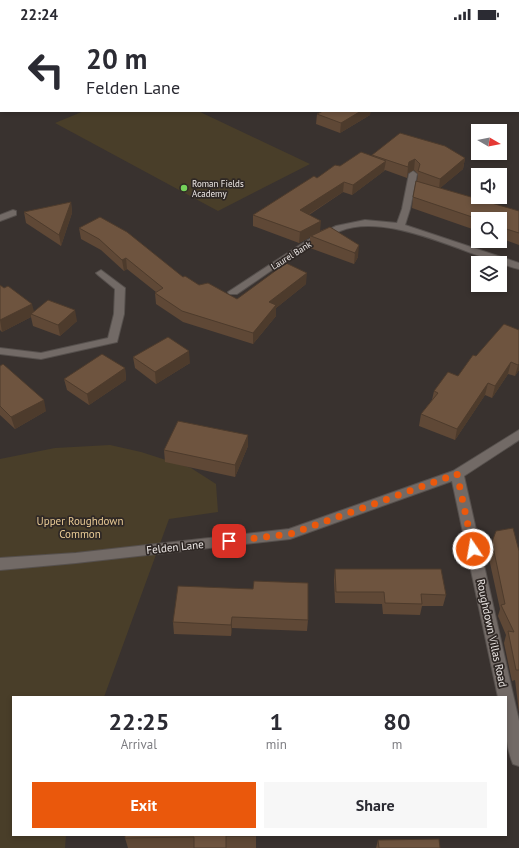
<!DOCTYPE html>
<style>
:root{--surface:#fff;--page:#f7f7f7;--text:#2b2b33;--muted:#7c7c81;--accent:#ea580c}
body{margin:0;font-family:"PT Sans",sans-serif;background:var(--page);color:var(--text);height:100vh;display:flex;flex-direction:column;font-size:15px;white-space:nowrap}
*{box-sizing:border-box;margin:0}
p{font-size:13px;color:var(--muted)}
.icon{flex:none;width:22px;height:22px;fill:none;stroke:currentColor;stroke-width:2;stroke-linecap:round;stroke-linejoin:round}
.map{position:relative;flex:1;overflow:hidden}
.panel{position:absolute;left:12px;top:668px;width:495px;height:140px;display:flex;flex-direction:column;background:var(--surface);border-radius:0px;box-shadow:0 2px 6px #0003}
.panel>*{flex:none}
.hud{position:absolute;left:0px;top:0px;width:519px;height:84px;box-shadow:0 2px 6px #0003;background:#fff;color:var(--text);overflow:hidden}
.needle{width:26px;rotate:99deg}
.fabs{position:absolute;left:471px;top:96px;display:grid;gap:8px}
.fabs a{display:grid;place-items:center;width:36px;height:36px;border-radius:0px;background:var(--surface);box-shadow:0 2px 6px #0003;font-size:20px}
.pin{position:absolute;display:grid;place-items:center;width:34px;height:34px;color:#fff;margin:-17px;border-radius:8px;box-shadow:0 2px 6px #0006}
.me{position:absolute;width:44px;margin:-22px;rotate:348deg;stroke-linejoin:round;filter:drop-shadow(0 0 3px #0008)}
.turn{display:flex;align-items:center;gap:14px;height:84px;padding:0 20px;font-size:18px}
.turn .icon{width:52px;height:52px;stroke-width:2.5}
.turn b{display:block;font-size:28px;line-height:34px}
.eta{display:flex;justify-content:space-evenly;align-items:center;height:68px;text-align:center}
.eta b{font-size:24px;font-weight:700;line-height:28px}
.action{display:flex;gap:8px;margin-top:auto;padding:8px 20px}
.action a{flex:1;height:46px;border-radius:0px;background:var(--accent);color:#fff;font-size:16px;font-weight:700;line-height:46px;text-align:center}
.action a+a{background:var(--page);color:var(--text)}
.status{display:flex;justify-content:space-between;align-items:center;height:28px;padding:0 20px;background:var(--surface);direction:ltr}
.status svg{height:11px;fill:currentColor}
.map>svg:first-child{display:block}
.green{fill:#493e29}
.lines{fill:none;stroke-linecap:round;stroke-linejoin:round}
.minor-casing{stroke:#56504d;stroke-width:2}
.major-casing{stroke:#56504d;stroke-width:2}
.minor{fill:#726a66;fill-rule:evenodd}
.major{fill:#b97e7a;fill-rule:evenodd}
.wall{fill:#5f4836}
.shaded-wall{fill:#4d3b2c}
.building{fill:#6e543f;stroke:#4d3b2c}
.route{stroke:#ea580c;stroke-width:7;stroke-dasharray:0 12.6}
.poi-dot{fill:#75d25a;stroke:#2f2825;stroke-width:1.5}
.labels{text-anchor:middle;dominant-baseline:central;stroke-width:3.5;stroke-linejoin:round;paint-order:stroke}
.far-poi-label{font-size:9px;fill:#efeae8;stroke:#2f2825;text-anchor:start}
.far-street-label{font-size:9px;fill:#efeae8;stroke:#2f2825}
.park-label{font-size:11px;fill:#e9ca95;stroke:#2f2825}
.street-label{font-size:11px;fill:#efeae8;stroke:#2f2825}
</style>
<div class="status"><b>22:24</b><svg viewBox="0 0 49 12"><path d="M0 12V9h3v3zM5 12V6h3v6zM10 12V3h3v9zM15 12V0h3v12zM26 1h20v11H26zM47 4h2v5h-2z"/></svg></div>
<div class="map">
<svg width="519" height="820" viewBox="0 0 519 820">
<rect width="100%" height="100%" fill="#39322f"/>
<!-- green -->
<path class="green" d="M84,83H198L310,136L218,183L55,95Z
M110,417L141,424L191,440L216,456L218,484L169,491L104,669H13V807H66L65,820H0V431L55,420Z"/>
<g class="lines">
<defs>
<path id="minor" d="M219,0H228L219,1Z
M472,0H479V1H472Z
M0,20H1V24H0Z
M413,143L417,146L410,181L405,197L519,235V241C470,229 389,183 340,203C303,218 270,244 237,266H229L228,264L306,213L336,198L365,192L397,195L402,181L409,146Z
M13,182L16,183V187L0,193V187Z
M101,242L125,260L124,286L117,314L41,331L0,326V320L41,325L108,310L114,286L115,261L98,247L96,245Z
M519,402V412L464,448L519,693V738L513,736C504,715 506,691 506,669H498L452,453L290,511L76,535L0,542V530L76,525L289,501L453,443Z"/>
<path id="major" d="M518,69H519V73H518Z"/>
</defs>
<!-- minor casing -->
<use href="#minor" class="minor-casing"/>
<!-- major casing -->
<use href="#major" class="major-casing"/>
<!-- minor -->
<use href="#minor" class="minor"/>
<!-- major -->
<use href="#major" class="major"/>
</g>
<!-- wall -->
<path class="wall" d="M317,86L370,87L340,105L316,96Z
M372,127L465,130L463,141L440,160L519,183V217L500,210V191H478V203L412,180L413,169L417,153L418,146L414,142L408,145L407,150L385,142L384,143L352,167L343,164L309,187L320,203L330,199L358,229L354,236L310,220V209L299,215L253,198V187L317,150L340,138L372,128Z
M71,174L72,185L61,218L26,195L24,184Z
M79,200L199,257L237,271L306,256L276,280V288L253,316L183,294L156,276L155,265L156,264L127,241L124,243L101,222L81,211Z
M0,257L34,284L77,293L60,308L33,298L31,289L2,304L0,302Z
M519,302V342L515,348L508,346L492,370L485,367L455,412L419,398L421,386L432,372L434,363L458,348L476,328Z
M133,329L190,335L156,356L135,340Z
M0,338L46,383L15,401L0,387Z
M125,340L126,352L89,377L67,362L64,351Z
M248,407V418L235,449L165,434L164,422Z
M492,514L519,523V684L515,652L512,653L504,615L506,607L498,588L500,581L488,526Z
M335,541L446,567L443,578H422L420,587L383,586L382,576L335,575L334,552Z
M253,561L308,592L307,603L232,600L231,608L174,606L173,594Z
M256,807V820H128L125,810Z
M378,812L440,820H376Z"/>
<!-- shaded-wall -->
<path class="shaded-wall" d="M361,83H371L370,87L340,105L341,95Z
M465,130L463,141L439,161L440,151Z
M415,131L414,142L408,145L407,150L408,139L409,134Z
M386,133L384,143L352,167L353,157Z
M344,154L343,164L300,192V182Z
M71,174L72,185L61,218L59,207Z
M321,193L320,204L311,208L310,209L299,215L300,204Z
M359,217L358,229L354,236L355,225Z
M126,230L127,241L124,243L122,232Z
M307,245L306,256L276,280V288L253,316V305L269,274Z
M32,276L35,287L31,286V289L2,304L0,292Z
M75,282L77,293L60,308L58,297Z
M189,323L190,335L156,356L155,344Z
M511,334L508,346L492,370L495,358Z
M519,336V342L515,348L518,337Z
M125,340L126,352L89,377L87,366Z
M488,355L485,367L455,412L457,401Z
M44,372L46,383L15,401L11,389Z
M248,407V418L235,449V437Z
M232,589V600L231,608V597Z"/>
<!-- building -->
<path class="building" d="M238,0H306L308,1H237Z
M323,83H361L341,95L317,86Z
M400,105L445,118L465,130L440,151L418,143L420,136L415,131L409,134L408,139L372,127Z
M361,124L386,133L353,157L344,154L300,182L321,193L300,204L253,187L314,148L317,150L335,137L340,138Z
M416,153L519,183V205L500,199V191H478L413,169Z
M71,174L59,207L24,184Z
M100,189L127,204L183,249L185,248L199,257L208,255L237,271L286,235L307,245L269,274L276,277L253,305L182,283L155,265L163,260L126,230L122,232L99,211L79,200Z
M330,199L359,217L355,225L311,208Z
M0,257L4,260L8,258L32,276L0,292Z
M48,272L75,282L58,297L31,286Z
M504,296L519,302V336L518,337L511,334L495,358L488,355L457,401L421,386L438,365L434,363L448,344L458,348L473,327L476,328Z
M168,309L189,323L155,344L133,329Z
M102,326L125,340L87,366L64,351Z
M3,336L44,372L11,389L0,378V338Z
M178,393L248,407L235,437L164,422Z
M513,500L519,523V642H516L508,603L514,604L501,577L505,576L492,514L496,503Z
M335,541H441L446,567L421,566L422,576L385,575L384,564H336Z
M254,553L308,555V592L232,589L231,597L173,594L178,558L253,561Z
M125,807H256V808H226V820H194V809L125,810Z
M439,811L440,820H379L378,812Z"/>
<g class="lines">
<!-- route -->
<path class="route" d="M229,513L290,506L457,446L473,521"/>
</g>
<!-- markers -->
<circle class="poi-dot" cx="184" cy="160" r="4"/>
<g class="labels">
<!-- far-poi labels -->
<g class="far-poi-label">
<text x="192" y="155">Roman Fields<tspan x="192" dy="10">Academy</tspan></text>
</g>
<!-- far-street labels -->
<g class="far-street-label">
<text transform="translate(291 227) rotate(-32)">Laurel Bank</text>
</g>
<!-- park labels -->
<g class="park-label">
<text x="80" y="493">Upper Roughdown<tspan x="80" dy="13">Common</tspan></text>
</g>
<!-- street labels -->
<g class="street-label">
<text transform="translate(175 519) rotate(-6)">Felden Lane</text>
<text transform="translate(492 605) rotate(78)">Roughdown Villas Road</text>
</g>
</g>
</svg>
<div class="fabs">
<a><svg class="needle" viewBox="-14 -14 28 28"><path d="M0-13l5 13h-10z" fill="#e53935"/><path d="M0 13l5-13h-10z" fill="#7c7c81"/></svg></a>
<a><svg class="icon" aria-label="sound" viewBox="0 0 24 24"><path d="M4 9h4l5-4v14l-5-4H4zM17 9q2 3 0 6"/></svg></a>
<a><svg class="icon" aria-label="search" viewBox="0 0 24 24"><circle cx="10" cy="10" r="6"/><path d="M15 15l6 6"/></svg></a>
<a><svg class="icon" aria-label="layers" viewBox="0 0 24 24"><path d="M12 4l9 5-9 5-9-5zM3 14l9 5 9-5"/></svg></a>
</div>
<div class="pin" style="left:229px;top:513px;background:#d93025"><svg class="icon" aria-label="arrive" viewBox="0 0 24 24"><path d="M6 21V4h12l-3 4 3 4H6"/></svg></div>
<svg class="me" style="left:473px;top:521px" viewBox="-20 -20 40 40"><circle r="17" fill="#ea580c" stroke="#fff" stroke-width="3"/><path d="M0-11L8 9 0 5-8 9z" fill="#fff"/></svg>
<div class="hud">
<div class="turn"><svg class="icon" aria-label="left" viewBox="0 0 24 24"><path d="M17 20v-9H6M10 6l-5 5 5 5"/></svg><div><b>20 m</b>Felden Lane</div></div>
</div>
<section class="panel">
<div class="eta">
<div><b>22:25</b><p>Arrival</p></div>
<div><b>1</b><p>min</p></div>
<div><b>80</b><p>m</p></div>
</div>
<div class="action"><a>Exit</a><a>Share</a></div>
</section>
</div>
